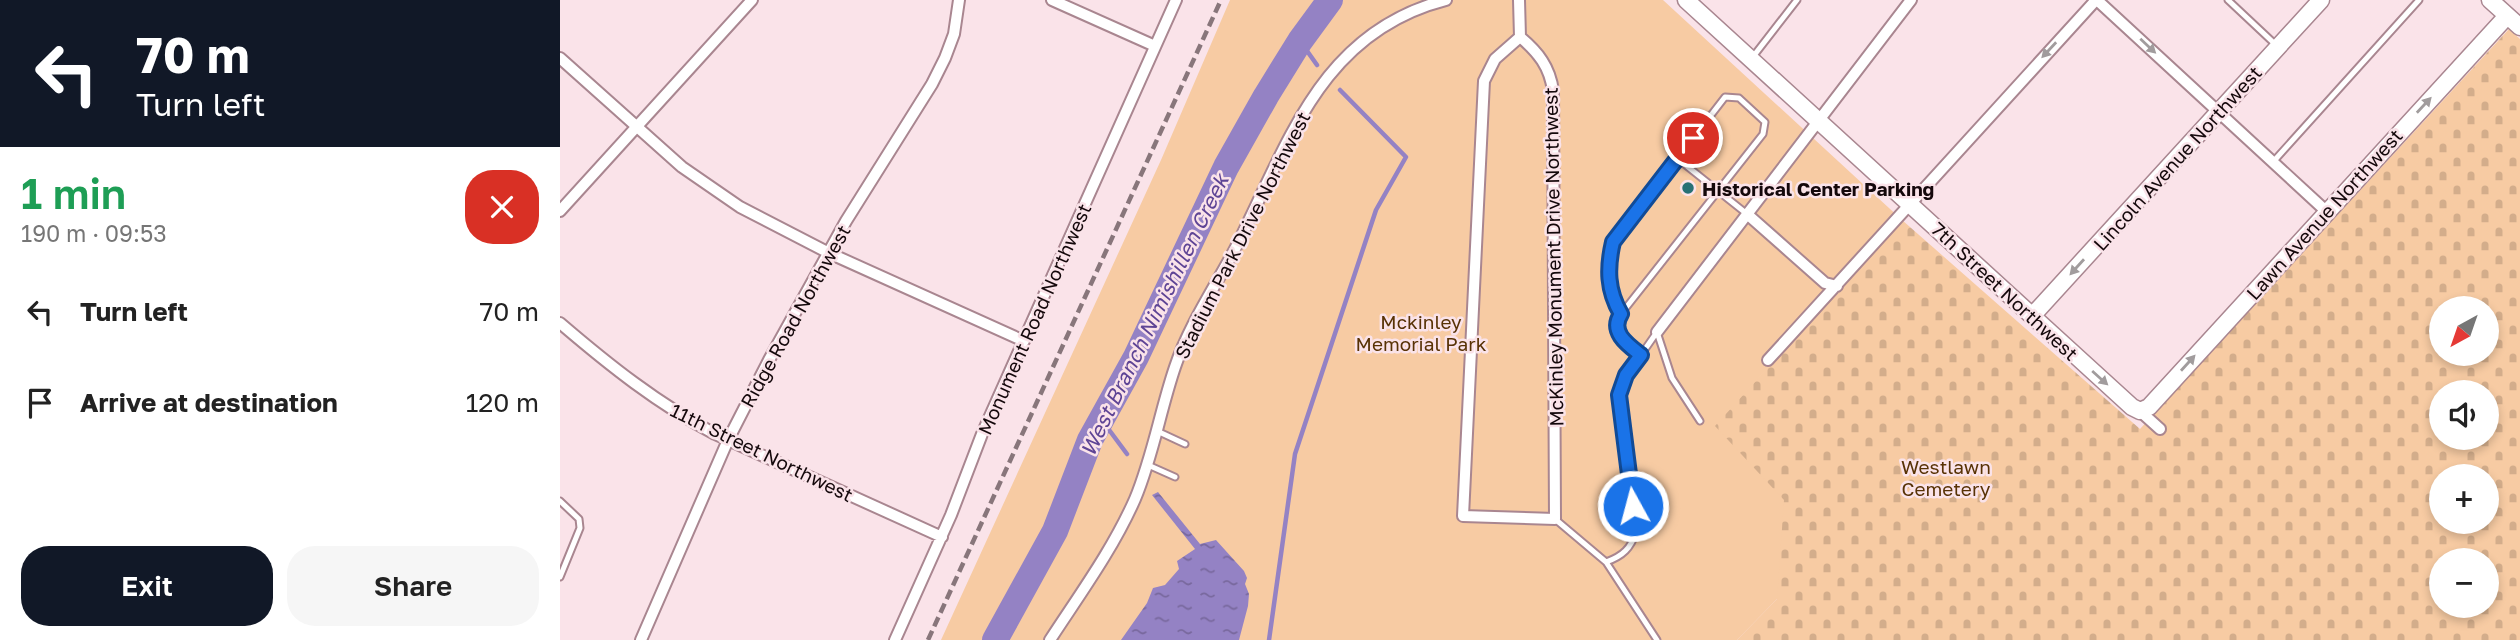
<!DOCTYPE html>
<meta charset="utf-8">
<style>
:root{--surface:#fff;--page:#f6f6f6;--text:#222;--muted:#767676;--accent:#111827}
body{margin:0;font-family:"Golos Text",sans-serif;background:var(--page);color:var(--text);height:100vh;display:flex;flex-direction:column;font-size:26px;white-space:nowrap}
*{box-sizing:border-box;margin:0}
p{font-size:23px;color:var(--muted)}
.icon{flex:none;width:38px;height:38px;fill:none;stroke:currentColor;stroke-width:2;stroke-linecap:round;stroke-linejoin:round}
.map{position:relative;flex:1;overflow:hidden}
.drawer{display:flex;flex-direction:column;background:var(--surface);width:560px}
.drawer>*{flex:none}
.guide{background:#111827;color:#fff;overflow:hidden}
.needle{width:46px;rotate:220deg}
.tools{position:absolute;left:1869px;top:296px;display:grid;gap:14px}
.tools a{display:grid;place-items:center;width:70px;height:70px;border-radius:50%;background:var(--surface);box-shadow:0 4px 10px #0003;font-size:35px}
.pin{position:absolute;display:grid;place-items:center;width:60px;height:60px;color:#fff;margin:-30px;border:4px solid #fff;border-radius:50%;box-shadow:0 2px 7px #0007}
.me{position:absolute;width:77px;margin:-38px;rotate:353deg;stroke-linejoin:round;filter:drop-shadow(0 0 5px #0008)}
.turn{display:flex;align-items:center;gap:24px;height:147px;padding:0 21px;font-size:32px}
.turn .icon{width:91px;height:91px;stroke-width:2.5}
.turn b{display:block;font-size:49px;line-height:60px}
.round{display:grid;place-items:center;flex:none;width:74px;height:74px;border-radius:28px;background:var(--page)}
.summary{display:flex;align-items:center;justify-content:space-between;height:119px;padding:0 21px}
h1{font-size:42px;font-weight:600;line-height:52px;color:#1e9e55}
.action{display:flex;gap:14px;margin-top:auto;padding:14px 21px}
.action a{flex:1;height:80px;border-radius:28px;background:var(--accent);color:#fff;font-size:28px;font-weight:600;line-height:80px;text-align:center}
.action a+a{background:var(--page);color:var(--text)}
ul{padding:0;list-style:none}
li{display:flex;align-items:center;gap:21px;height:91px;padding:0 21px}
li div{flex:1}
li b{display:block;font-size:26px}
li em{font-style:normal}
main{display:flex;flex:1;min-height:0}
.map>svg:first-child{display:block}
.cemetery{fill:url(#cemetery-stones);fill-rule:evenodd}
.park{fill:#f7cba3}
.water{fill:url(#water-ripples)}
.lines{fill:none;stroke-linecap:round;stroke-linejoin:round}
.stream{stroke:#9482c4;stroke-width:4.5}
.river{stroke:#9482c4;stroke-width:26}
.lane-casing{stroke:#a98690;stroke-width:9}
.street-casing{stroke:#a98690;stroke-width:14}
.secondary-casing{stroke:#a98690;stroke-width:19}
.lane{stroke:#fff;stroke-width:5}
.street{stroke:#fff;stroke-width:10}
.secondary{stroke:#fff;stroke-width:16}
.rail{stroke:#88767b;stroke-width:4.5;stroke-dasharray:10 5;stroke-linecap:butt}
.oneway{fill:#a19c9d}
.route-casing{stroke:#114b97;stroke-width:18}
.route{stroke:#1a73e8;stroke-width:12}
.poi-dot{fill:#277175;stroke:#fae3e9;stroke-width:2.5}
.labels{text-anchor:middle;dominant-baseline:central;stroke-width:5;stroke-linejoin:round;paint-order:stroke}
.street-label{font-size:19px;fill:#14080b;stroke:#fae3e9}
.poi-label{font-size:19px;font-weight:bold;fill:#14080b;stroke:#fae3e9;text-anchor:start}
.park-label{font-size:19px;fill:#583205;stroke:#fae3e9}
.water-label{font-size:21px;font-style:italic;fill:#5e4495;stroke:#fae3e9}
</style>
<main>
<section class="drawer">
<div class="guide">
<div class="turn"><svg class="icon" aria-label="left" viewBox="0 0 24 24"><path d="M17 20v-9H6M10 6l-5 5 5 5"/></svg><div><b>70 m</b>Turn left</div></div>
</div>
<div class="summary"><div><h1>1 min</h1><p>190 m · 09:53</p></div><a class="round" style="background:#d93025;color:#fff"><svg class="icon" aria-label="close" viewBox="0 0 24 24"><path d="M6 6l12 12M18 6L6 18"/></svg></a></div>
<ul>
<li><svg class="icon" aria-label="left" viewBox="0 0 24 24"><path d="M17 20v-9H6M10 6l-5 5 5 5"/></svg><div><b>Turn left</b></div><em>70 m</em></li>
<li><svg class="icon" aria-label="arrive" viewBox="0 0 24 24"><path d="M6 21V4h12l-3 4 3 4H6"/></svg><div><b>Arrive at destination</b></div><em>120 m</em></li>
</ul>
<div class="action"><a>Exit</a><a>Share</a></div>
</section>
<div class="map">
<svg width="1960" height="640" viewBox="0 0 1960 640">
<defs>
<pattern id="cemetery-stones" width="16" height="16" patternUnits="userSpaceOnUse" patternTransform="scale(1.75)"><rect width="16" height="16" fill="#f7cba3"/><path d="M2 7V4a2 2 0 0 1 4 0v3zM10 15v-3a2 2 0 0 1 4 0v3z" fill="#d3ad8b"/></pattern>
<pattern id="water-ripples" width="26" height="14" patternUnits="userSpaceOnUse" patternTransform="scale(1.75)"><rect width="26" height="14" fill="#9482c4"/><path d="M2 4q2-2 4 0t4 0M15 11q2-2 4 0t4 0" fill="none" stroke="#78689d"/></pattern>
</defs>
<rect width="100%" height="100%" fill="#fae3e9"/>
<!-- cemetery -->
<path class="cemetery" d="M1949,29L1960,39V640H1177L1217,599L1154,426L1342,220L1580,429ZM1881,308H1927V354H1881ZM1881,392H1927V438H1881ZM1881,476H1927V522H1881ZM1881,560H1927V606H1881Z"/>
<!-- park -->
<path class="park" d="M670,0H1103L1342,220L1155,426L1224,500L1217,599L1177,640H381L601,160Z"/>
<!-- water -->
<path class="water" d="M598,492L640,544L656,540L684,571L687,578L685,584L689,594L688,606L679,640H561L587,603L593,588L605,585L619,569L617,561L635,549L592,495Z"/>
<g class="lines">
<!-- stream -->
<path class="stream" d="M740,41L757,65
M541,419L567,454
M709,640L735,454L816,210L846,157L780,90"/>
<!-- river -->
<path class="river" d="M435,640L495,531L530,440L576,357L666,167L706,96L740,41L770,0"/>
<defs>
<path id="lane" d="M1668,0L1716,45
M1192,58L1237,0
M1118,159L1187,214
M1713,162L1859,0
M1061,314L1203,134L1205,122L1179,98L1165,97L1053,242L1047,273L1056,305L1061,314L1057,321L1060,337L1081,355L1097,332
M1097,332L1112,378L1140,421
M597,431L625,444
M588,465L615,477
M0,501L19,519L20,528L0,577
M995,519L1046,562C1063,556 1071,548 1076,532L1059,395L1066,375L1081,355
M1046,562L1097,640"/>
<path id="street" d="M492,0L595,46
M959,0L960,37
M1537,0L1766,211
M960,37C978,52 990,67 993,91L995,519L903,516L924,81L935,59Z
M0,58L122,167L180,207L269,253L464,341
M0,211L192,0
M1187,214L1265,283L1277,286
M0,323C49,365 98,404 155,434L382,537
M1097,332L1351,0
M1208,360L1536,0
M1580,411L1600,429
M81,640L168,440L209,360L286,221L372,84L385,58L394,34L399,0
M335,640L391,515L422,434L616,0
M490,640C520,594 553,549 575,499C593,456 600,411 615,367C629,325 655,287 675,249C728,145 760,32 886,0"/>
<path id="secondary" d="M1126,0L1572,407L1580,411L1589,407L1947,16
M1930,0L1960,27
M1472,316L1761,0"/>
</defs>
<!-- lane casing -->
<use href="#lane" class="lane-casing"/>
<!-- street casing -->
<use href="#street" class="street-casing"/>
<!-- secondary casing -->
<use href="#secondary" class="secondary-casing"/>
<!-- lane -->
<use href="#lane" class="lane"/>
<!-- street -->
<use href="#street" class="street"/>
<!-- secondary -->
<use href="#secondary" class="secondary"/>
<!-- rail -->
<path class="rail" d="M368,640L661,0"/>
</g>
<!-- one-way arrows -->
<defs><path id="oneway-solid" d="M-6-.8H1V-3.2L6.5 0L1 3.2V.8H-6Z" transform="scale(1.75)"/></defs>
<g class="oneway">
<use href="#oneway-solid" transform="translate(1588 46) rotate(43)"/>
<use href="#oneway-solid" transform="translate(1489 50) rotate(133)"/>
<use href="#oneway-solid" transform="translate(1864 105) rotate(-47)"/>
<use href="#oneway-solid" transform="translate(1517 267) rotate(132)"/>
<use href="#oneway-solid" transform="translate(1628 363) rotate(-48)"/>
<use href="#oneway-solid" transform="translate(1540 378) rotate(42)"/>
</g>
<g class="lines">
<defs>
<path id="route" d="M1073,506L1059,395L1066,375L1081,355C1068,345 1049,332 1061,314C1047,290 1047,268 1053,242L1133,138"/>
</defs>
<!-- route casing -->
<use href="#route" class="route-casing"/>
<!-- route -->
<use href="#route" class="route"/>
</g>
<!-- markers -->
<circle class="poi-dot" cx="1128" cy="188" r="7"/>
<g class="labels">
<!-- street labels -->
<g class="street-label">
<text transform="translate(1617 158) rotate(-48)">Lincoln Avenue Northwest</text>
<text transform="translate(1764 214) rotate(-48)">Lawn Avenue Northwest</text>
<text transform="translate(682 235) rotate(-63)">Stadium Park Drive Northwest</text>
<text transform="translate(993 257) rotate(-91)">McKinley Monument Drive Northwest</text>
<text transform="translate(1445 291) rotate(43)">7th Street Northwest</text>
<text transform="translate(235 316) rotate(-61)">Ridge Road Northwest</text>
<text transform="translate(474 319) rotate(-66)">Monument Road Northwest</text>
<text transform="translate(202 452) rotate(26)">11th Street Northwest</text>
</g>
<!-- poi labels -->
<g class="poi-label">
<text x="1142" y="188">Historical Center Parking</text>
</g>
<!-- park labels -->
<g class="park-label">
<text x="861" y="321">Mckinley<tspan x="861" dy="22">Memorial Park</tspan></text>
<text x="1386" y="466">Westlawn<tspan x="1386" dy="22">Cemetery</tspan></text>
</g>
<!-- water labels -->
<g class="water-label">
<text transform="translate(594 315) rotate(-64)">West Branch Nimishillen Creek</text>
</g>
</g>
</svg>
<div class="tools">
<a><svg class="needle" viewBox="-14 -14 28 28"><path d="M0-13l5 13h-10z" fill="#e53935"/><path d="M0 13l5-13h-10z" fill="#767676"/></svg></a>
<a><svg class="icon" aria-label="sound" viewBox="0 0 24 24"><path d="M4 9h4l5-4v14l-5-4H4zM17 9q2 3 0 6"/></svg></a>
<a>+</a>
<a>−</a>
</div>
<div class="pin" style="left:1133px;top:138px;background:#d93025"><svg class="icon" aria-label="arrive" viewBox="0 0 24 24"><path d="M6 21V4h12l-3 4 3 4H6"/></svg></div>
<svg class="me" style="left:1073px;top:506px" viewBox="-20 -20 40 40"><circle r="17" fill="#1a73e8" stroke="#fff" stroke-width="3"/><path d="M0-11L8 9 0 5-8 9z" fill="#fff"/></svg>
</div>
</main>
